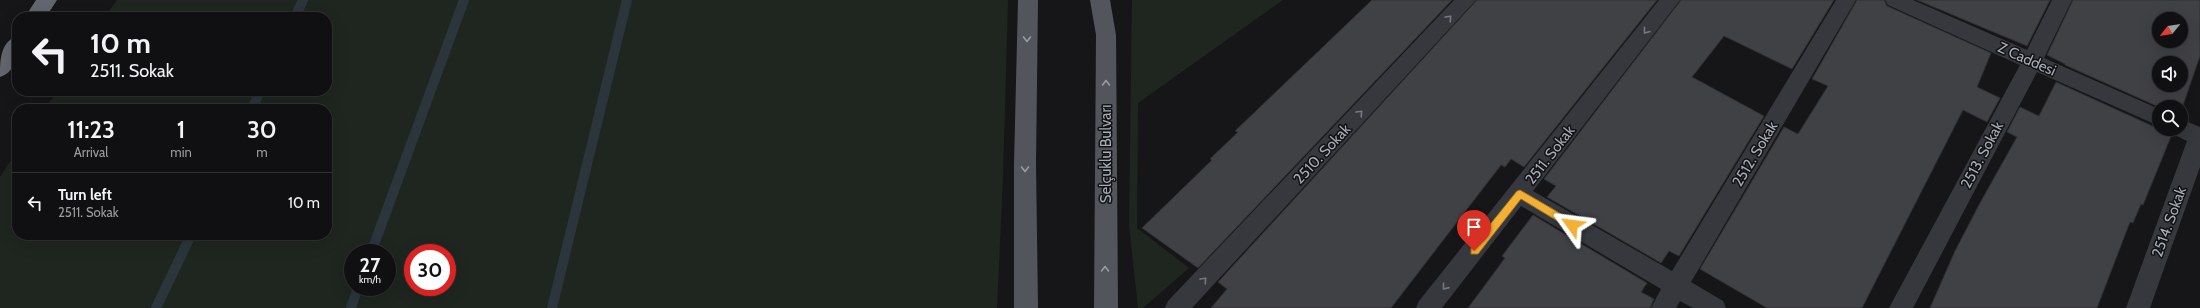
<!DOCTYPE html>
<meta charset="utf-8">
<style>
:root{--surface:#101012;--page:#1e1e20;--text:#f1f3f6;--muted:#9c9d9f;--line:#303032}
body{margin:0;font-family:Cabin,sans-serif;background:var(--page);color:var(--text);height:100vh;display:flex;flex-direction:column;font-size:15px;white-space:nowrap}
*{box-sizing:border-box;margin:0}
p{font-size:13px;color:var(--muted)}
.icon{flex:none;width:22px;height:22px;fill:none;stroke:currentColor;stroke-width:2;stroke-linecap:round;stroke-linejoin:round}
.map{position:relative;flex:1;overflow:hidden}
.drawer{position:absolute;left:12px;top:104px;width:320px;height:136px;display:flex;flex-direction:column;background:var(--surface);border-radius:16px;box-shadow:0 4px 16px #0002,0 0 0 1px var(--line)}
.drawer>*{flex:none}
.guide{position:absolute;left:12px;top:12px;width:320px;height:84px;border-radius:16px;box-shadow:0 4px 16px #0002,0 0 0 1px var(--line);background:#101012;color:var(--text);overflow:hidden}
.needle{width:26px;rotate:240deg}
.buttons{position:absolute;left:2152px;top:12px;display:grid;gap:8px}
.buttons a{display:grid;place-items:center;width:36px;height:36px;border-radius:50%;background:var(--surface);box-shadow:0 4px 16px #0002,0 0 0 1px var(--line);font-size:20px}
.speed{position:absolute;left:344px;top:244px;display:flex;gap:8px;font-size:20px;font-weight:700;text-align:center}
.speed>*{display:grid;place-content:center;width:52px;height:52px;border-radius:50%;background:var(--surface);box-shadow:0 4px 16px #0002,0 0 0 1px var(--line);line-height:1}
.speed small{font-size:10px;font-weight:400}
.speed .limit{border:6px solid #d22;background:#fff;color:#111}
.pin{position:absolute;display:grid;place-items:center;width:34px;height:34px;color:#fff;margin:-41px -17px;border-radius:50% 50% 50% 0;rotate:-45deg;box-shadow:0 0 4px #0007}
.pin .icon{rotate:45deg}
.me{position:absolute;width:44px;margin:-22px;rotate:301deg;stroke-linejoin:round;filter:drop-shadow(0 0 3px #0008)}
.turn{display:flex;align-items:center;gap:14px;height:84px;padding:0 12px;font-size:18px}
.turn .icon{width:52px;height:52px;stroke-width:2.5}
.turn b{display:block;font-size:28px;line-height:34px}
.eta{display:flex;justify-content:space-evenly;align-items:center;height:68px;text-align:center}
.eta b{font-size:24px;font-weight:600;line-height:28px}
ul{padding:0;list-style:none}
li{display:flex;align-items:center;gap:12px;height:60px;padding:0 12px;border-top:1px solid var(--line)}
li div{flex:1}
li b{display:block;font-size:15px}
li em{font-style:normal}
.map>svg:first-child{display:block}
.green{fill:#1e261f;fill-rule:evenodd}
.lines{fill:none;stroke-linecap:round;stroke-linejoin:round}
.stream{stroke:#2c353c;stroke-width:10}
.building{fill:#404145;stroke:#303034;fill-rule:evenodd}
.minor{fill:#37383d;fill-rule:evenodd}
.major{fill:#53555c;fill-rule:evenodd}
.highway{fill:#63666e;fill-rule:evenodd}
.oneway{stroke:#757881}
.oneway2{stroke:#979ba6}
.route{fill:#f2b134;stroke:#9d7322}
.labels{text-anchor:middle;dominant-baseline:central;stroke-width:3;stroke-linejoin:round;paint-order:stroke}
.street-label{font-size:15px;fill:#a8adb8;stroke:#111113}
</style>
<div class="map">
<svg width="2200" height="308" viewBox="0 0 2200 308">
<rect width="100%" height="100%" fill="#161618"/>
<!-- green -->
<path class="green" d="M117,0H1008L1003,178L997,308H0V177L17,151V235H327V109H45L57,91H327V17H105ZM353,253H387V287H353ZM413,253H447V287H413Z
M1132,0H1283L1138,103L1137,228L1189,268L1143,308H1138L1129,225Z"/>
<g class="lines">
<!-- stream -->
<path class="stream" d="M295,17L303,0
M252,109L260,91
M371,253L464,0
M156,308L191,235
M351,308L358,287
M552,308L627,0"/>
</g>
<!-- building -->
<path class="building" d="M1372,0H1452L1198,268L1142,228L1212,160L1210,159L1238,132L1235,131Z
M1477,0H1657L1524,167L1511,159L1505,167L1501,165L1391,308H1211L1227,289L1218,282Z
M1681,0H1834L1792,69L1724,36L1692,77L1764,116L1679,256L1669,251L1661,263L1547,197L1556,186L1544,179Z
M1857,0H1884L1887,6L1991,53L1977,87L2000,98L1987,122L1963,110L1862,308H1767L1700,269L1784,127L1798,134L1828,86L1812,79Z
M1917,0H2050L2027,46Z
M2073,0H2200V56L2181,111V107H2159L2065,65V64L2047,55ZM2159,19H2181V41H2159ZM2159,63H2181V85H2159Z
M2056,82L2159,129H2170L2172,134L2143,205L2141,204L2133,223L2130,222L2097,308H1930L1955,251L1980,203L2017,137L2007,132L2020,107L2039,116Z
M1533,215L1647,283L1641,292L1654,299L1650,308H1468L1505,258L1502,256Z"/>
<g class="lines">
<!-- minor -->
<path class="minor" d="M1454,0H1476L1192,308H1165L1168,301Z
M1659,0H1680L1533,191L1672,271L1836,0H1856L1691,282L1723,301L1726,308H1693L1680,301L1676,308H1651L1661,289L1521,206L1442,308H1416L1419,301Z
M1885,0H1913L2027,50L2052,0H2072L2044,58L2159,109V126L2037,72L1913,308H1889L2020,65L1888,5Z
M2181,119L2200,127V167L2150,308H2126L2187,141L2173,134L2171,129H2181Z"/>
<!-- major -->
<path class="major" d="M1018,0H1038L1036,164L1038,308H1014V164Z
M1090,0H1110L1116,35L1118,308H1094L1096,35Z"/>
<!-- highway -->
<path class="highway" d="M36,0H57L46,17H25Z
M17,36C17,53 18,71 0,77C0,61 0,42 17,36Z"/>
</g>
<!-- one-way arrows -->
<defs><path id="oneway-chevron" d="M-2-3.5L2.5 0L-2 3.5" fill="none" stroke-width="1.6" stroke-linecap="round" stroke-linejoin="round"/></defs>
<g class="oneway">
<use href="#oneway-chevron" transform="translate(1449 18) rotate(-47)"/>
<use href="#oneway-chevron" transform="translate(1646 31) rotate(128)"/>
<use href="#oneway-chevron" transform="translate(1360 113) rotate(-47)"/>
<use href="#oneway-chevron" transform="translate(1204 280) rotate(-47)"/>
<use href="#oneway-chevron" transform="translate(1445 287) rotate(129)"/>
</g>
<g class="oneway2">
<use href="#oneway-chevron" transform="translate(1027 39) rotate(91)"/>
<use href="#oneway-chevron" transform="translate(1106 83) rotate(-90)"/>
<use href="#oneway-chevron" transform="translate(1025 169) rotate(90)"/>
<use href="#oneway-chevron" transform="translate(1105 269) rotate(-90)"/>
</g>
<!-- route -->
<path class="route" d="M1520,190L1575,222V228H1569L1521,199L1478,254H1471V248L1517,191Z"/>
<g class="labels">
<!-- street labels -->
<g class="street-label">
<text transform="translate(2027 59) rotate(24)">Z Caddesi</text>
<text transform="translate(1106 154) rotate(-90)">Selçuklu Bulvarı</text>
<text transform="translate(1322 154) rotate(-47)">2510. Sokak</text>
<text transform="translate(1755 154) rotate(-59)">2512. Sokak</text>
<text transform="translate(1550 155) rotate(-52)">2511. Sokak</text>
<text transform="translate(1982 155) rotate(-62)">2513. Sokak</text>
<text transform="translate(2169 222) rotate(-70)">2514. Sokak</text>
</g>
</g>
</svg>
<div class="buttons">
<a><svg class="needle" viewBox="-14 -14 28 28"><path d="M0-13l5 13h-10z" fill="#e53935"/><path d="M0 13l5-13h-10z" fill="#9c9d9f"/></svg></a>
<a><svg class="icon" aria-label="sound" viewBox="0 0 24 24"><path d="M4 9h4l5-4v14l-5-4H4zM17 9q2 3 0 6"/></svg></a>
<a><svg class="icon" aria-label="search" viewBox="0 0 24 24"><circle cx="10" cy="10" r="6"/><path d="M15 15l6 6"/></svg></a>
</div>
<div class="speed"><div>27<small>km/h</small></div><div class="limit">30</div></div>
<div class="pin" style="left:1474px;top:251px;background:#d93025"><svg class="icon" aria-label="arrive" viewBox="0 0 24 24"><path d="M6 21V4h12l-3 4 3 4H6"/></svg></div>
<svg class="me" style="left:1572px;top:225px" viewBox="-20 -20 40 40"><path d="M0-17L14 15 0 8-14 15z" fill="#f2b134" stroke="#fff" stroke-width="4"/></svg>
<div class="guide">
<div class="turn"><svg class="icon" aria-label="left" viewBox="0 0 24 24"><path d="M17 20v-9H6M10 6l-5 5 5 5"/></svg><div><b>10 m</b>2511. Sokak</div></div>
</div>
<section class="drawer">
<div class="eta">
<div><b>11:23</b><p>Arrival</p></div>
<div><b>1</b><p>min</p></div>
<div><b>30</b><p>m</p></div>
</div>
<ul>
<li><svg class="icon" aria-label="left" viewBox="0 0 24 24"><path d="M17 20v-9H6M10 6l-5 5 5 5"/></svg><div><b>Turn left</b><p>2511. Sokak</p></div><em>10 m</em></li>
</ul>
</section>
</div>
